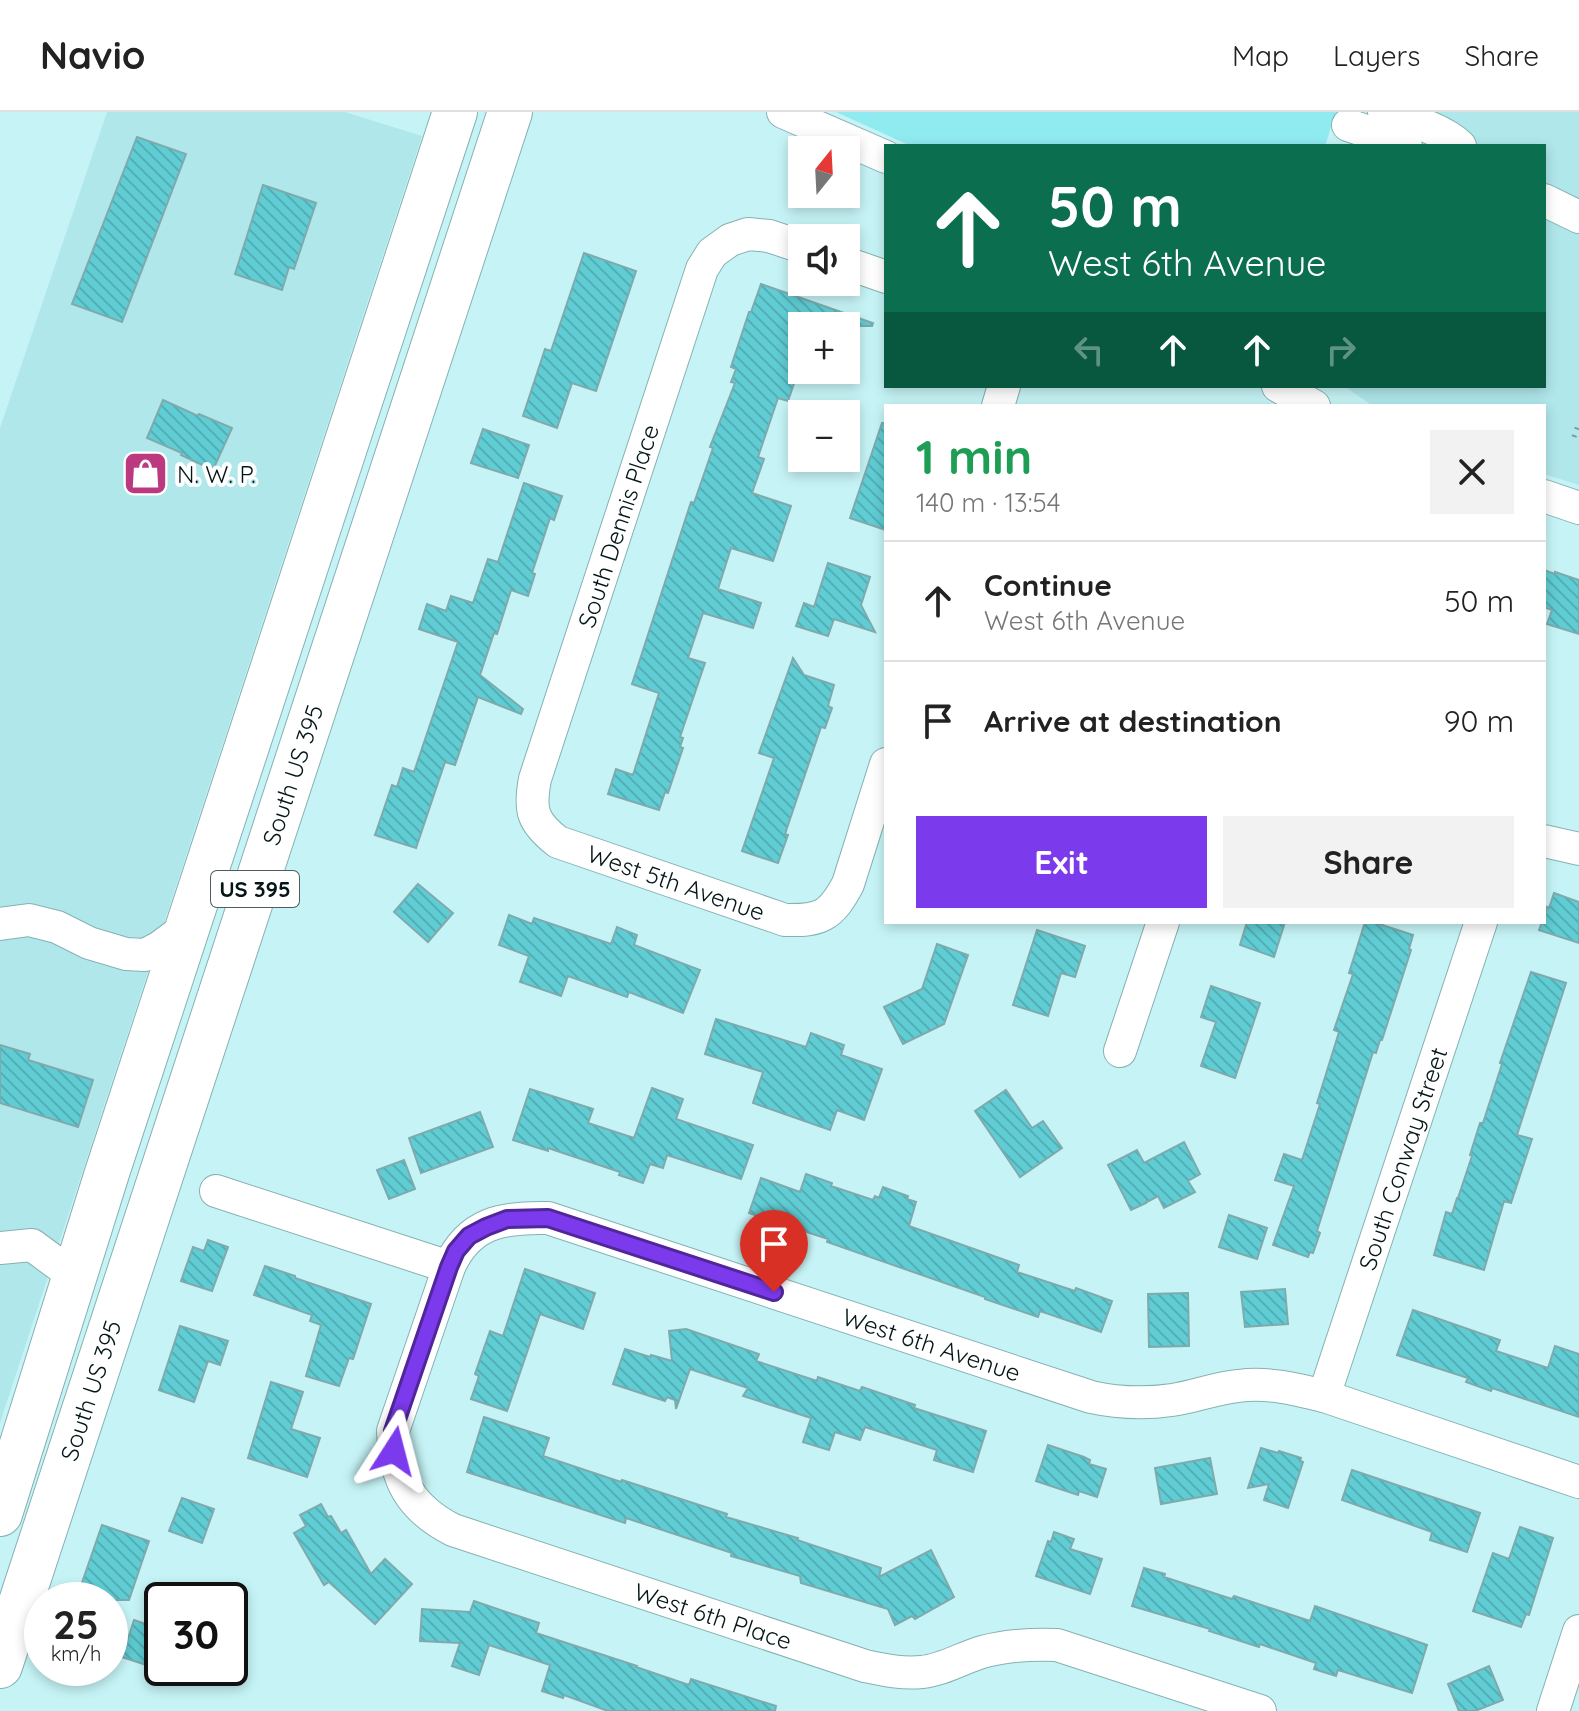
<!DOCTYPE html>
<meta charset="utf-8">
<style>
:root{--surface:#fff;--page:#f2f2f2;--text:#222;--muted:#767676;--line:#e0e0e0;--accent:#7c3aed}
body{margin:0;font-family:Quicksand,sans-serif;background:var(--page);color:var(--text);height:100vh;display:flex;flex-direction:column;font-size:30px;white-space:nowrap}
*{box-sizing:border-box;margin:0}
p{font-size:26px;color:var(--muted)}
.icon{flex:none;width:44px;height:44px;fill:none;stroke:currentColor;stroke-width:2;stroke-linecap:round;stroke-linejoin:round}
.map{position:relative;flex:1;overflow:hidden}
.details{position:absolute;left:884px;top:292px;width:662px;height:520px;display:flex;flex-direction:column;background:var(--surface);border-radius:0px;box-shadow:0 4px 12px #0003}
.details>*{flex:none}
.top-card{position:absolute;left:884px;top:32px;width:662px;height:244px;border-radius:0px;box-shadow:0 4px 12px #0003;background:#0b6e4f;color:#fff;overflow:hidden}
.needle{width:52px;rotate:18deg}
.fabs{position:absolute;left:788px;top:24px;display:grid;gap:16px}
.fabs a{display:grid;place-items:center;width:72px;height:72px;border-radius:0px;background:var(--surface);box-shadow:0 4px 12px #0003;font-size:40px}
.speed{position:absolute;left:24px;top:1470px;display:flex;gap:16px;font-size:40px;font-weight:700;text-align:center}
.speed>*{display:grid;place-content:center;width:104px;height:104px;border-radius:50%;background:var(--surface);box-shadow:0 4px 12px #0003;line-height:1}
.speed small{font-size:20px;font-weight:400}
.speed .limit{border:4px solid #111;border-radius:12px;background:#fff;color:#111}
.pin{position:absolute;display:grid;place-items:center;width:68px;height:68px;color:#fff;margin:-82px -34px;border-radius:50% 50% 50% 0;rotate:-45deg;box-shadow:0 0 8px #0007}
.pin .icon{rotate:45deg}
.me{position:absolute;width:88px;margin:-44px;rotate:9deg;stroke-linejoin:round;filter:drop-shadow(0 0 6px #0008)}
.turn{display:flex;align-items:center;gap:28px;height:168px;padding:0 32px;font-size:36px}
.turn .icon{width:104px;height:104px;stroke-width:2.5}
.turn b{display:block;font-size:56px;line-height:68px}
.lanes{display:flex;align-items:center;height:76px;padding:0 32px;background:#0003;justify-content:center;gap:40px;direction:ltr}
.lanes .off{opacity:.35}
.round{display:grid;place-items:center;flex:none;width:84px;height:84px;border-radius:0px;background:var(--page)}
.summary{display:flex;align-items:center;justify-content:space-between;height:136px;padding:0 32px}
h1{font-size:48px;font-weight:700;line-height:60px;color:#1e9e55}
.cta{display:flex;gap:16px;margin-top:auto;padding:16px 32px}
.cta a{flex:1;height:92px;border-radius:0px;background:var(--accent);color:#fff;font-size:32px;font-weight:700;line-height:92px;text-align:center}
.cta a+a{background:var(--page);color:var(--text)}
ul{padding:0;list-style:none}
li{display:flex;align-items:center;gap:24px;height:120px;padding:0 32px;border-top:2px solid var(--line)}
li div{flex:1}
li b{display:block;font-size:30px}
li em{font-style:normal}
header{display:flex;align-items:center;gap:48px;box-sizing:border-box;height:112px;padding:0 40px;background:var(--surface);border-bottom:2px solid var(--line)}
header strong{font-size:38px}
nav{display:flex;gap:44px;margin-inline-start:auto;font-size:28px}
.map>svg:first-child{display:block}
.built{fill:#b0e7eb}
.park{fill:#90ebf1}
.building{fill:url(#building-back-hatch);stroke:#7faaad;stroke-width:2}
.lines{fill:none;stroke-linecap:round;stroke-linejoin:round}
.minor-casing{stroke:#86b1b3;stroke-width:34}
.highway-casing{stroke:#86b1b3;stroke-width:46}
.path{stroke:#7a9c9e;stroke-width:5;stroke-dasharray:2 6;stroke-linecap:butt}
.minor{stroke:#fff;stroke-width:32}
.highway{stroke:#fff;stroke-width:44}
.route-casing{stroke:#51269a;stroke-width:20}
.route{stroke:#7c3aed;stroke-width:14}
.labels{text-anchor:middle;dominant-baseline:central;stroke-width:8;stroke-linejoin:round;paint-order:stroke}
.shield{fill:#fff;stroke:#505c5d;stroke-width:2}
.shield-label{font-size:22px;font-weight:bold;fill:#051617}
.poi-label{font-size:24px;fill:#051617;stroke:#fff;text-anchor:start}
.street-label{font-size:24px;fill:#051617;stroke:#fff}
</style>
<header>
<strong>Navio</strong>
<nav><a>Map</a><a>Layers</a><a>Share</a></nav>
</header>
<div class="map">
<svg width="1579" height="1599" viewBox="0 0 1579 1599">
<defs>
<pattern id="building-back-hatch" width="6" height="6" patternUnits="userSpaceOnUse" patternTransform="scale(2)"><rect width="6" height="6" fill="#60cdd4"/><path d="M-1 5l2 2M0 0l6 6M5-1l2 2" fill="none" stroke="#52afb5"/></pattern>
</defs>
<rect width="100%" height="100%" fill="#c6f4f6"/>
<!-- built -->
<path class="built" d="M107,0H345L422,24L0,1311V316Z
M1381,0H1579V373L1544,362V294H1373L1344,274H1544V34H1369Z"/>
<!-- park -->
<path class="park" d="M836,0H1336L1325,34H911Z"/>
<!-- building -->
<path class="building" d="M137,25L186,42L122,210L72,192Z
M263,73L316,91L294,157L289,155L282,178L235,162Z
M584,141L636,159L596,279L572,271L557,316L523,304L545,237L551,239Z
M761,172L873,211L872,214H802V248L788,289L778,286L758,345L764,347L752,381L791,394L773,449L731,436L718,477L761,491L753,516L703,501L688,546L705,551L680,625L683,626L680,635L683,636L668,681L665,680L659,698L608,682L616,657L633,663L659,581L632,572L691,390L694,391L713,336L710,335L735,271L731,270L736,257L731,255L749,200H751Z
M163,288L198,304L199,302L232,316L213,358L181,343L182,341L147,326Z
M882,311H886V418L850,406Z
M483,317L529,333L518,366L471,351Z
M524,371L562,384L554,408L550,406L532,461L535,462L528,484L511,478L497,522L494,521L480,563L523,597L521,602L478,585L455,653L445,650L416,736L375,723L392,673L397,675L403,656L414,660L458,530L419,517L427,492L446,499L451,484L473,491L488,447L498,450Z
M828,451L870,465L861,493L875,520L834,507L828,524L796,514L804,491L814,495Z
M1544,458L1555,462V460L1579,468V522L1547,512L1552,498L1544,495Z
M793,546L804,563L834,573L828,594L832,596L825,616L821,615L785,722L788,723L778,751L742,739L774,646L759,641Z
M418,772L453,801L428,830L394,800Z
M1554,781L1579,790V831L1539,818L1542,810H1544L1547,795L1549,796Z
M509,803L532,812L534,806L611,832L617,815L637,823L634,833L700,858L683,901L629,880L627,885L568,864L561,884L520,870L529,844L499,833Z
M1247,810H1285L1274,845L1240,833Z
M1365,810H1373L1413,823L1409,837L1411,838L1382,928H1380L1376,941L1373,940L1317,1119L1320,1121L1313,1141L1310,1140L1308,1145L1273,1133L1294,1074L1275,1068L1284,1042L1302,1048L1320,992L1317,991L1339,920L1334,918L1353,862L1349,861Z
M1037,818L1085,834L1075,865L1061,861L1048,904L1013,893Z
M937,832L968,843L944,912L903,932L884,895L922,877Z
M1531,860L1566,871L1517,1023L1532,1027L1511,1091L1504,1089L1484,1158L1434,1143L1446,1100L1452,1102L1457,1086H1458L1472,1044L1470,1043L1480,1011H1483L1502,952L1500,951Z
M1211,874L1260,891L1235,966L1201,954L1216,910L1201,905Z
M716,907L806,935L811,921L844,933L841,943L882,957L864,1008L837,998L830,1018L753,991L763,960L705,942Z
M0,933L30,942L28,948L93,968L78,1015L0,991Z
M652,976L683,987L676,1007L753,1033L741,1067L667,1043L663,1056L650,1052L643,1071L619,1063L620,1060L548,1036V1039L513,1028L530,977L593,997L588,1011L634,1026Z
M1006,978L1032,1016L1043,1009L1062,1036L1020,1065L975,999Z
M480,1000L493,1035L421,1061L409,1026Z
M1184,1030L1200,1062L1188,1069L1195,1080L1164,1096L1158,1084L1147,1090V1088L1146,1091L1131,1098L1108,1053L1137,1038L1144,1051Z
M404,1048L415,1077L389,1087L377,1058Z
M806,1062L832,1071L831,1074L873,1088L875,1084L879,1086L883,1075L908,1084L907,1087L916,1090L909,1114L1019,1153L1017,1160L1075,1179L1076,1176L1112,1189L1101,1220L1040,1199L1038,1205L985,1187V1185L827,1130L828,1127L749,1101L761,1066L800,1080Z
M1229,1103L1267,1116L1257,1147L1219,1135Z
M208,1128L228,1135L212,1179L181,1169L193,1135L204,1139Z
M265,1154L295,1164V1166L371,1192L353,1247L349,1246L339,1274L306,1264L321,1213L310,1209L312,1203L254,1183Z
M525,1157L595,1181L583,1217L540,1202L507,1299L471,1287L479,1264L475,1262L490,1219L503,1224Z
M1285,1177L1288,1212L1245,1215L1241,1180Z
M1188,1181L1189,1234L1149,1235L1148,1182Z
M1413,1198L1500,1228L1496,1239L1548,1256L1555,1234L1579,1242V1305L1492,1276L1491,1279L1466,1270L1468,1266L1397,1243Z
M180,1214L228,1229L220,1253L208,1249L194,1290L159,1278Z
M686,1217L759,1242L756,1249L817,1269L818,1265L860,1279L862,1275L915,1293L914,1296L986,1319L973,1360L934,1348L937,1338L865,1315L860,1328L835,1320L829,1338L803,1330L811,1306L743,1284L748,1276L690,1257L676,1297L675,1288L667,1285L665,1289L613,1272L625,1237L650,1245L651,1243L672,1249L669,1219Z
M271,1270L303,1280L291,1317L320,1326L307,1365L248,1346Z
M484,1305L549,1326L543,1344L621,1370L622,1368L727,1402L726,1405L798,1426L797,1428L881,1456L879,1465L931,1438L954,1485L915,1507L912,1504L895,1513L888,1497L801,1471L800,1464L731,1444L732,1441L626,1406L625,1411L467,1360Z
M1048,1333L1084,1345L1090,1348L1089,1352L1106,1357L1097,1385L1079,1379L1078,1383L1036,1369Z
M1261,1336L1278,1341L1279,1339L1301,1346L1300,1349L1303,1350L1288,1396L1264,1388L1269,1372L1248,1376Z
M1210,1346L1217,1382L1161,1392L1155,1356Z
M1352,1358L1480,1401L1467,1440L1430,1428L1432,1420L1342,1388Z
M182,1386L214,1397L202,1431L169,1419Z
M321,1392L328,1405L331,1404L341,1421L346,1418L371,1462L385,1447L412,1472L375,1512L329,1470L324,1473L294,1421L306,1414L300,1403Z
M102,1413L149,1429L129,1488H76Z
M1520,1415L1553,1426L1529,1503L1526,1502L1521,1515L1473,1499L1493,1441L1509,1447Z
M1054,1420L1074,1427L1070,1437L1102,1447L1090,1482L1036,1464L1048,1429L1051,1430Z
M1144,1456L1165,1462L1164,1465L1232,1487L1234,1484L1310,1509L1315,1494L1427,1533L1412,1581L1338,1558L1336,1564L1314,1557L1316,1551L1260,1532L1259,1535L1209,1519L1210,1517L1132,1494Z
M474,1489L539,1511L536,1521L637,1554L636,1555L689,1573L691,1567L776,1594L775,1599H608L564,1583L563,1586L542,1579L550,1553L489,1533L479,1563L452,1554L460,1531L420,1529L422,1497L470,1500Z
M134,1508L154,1515L153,1522L159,1524L157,1531L162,1532V1558L122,1545Z
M1489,1554L1503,1588L1475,1599H1459L1448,1572Z"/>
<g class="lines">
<defs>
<g id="minor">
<path d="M783,0L886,45"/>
<path d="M1384,0C1407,7 1443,17 1460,34"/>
<path d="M1348,13L1402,31L1406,34"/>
<path d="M1544,88L1579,105"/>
<path id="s1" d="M802,135L769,124L748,122L730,128L712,141L702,157L535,667C529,698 532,710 558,730L785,808C821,809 831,804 848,772L886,652"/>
<path d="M846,151L886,165"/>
<path d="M1278,274L1314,294"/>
<path d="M998,294L1004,274"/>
<path d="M1544,384L1579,396"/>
<path d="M1544,729L1579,737"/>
<path d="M0,812L29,808L57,815L89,831L126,842L145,843L160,835L187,815"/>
<path d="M1120,939L1163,810"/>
<path id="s2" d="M216,1079L449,1155C469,1110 503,1105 548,1106L1091,1285C1118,1291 1144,1292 1172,1288C1194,1285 1216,1276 1238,1274C1268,1270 1296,1277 1324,1284L1579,1370"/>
<path d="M0,1136L32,1133L74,1164"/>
<path id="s3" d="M449,1155L393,1319C395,1368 410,1396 453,1418L865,1554C884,1558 902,1562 922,1560C943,1558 962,1546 982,1540C1007,1533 1031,1532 1057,1533L1260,1599"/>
<path id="s4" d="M1324,1284L1481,810"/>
<path d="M1553,1599L1579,1519"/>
</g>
<g id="highway">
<path d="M0,1402L107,1061L455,0"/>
<path id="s5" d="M0,1554L510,0"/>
</g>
</defs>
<!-- minor casing -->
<use href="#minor" class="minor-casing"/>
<!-- highway casing -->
<use href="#highway" class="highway-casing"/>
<!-- path -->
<path class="path" d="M1574,325L1579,310"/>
<!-- minor -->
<use href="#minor" class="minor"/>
<!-- highway -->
<use href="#highway" class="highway"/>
</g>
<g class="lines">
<defs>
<path id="route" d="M394,1339L393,1319L449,1155L456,1139L469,1124L486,1115L507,1107L548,1106L774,1180"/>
</defs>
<!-- route casing -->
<use href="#route" class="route-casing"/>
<!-- route -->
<use href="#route" class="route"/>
</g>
<!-- icons -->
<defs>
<symbol id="shop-square" viewBox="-11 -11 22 22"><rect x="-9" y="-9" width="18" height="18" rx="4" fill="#bc3980" stroke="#fff"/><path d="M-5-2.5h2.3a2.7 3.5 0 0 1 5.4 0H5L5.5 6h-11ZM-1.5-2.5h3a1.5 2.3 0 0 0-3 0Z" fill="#fff"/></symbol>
</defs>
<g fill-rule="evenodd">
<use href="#shop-square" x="120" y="336" width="51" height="51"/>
</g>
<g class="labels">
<!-- shield labels -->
<rect class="shield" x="211" y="759" width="88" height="36" rx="6"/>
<g class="shield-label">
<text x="255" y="777">US 395</text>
</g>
<!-- poi labels -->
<g class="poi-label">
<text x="177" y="362">N. W. P.</text>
</g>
<!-- street labels -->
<g class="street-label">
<text transform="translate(618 414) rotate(-72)">South Dennis Place</text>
<text stroke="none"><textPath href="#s5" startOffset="938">South US 395</textPath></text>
<text stroke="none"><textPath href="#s1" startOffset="850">West 5th Avenue</textPath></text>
<text stroke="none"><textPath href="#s4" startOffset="250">South Conway Street</textPath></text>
<text stroke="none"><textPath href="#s2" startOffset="768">West 6th Avenue</textPath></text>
<text stroke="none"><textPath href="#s5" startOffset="290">South US 395</textPath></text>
<text stroke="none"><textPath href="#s3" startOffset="570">West 6th Place</textPath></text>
</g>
</g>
</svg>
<div class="fabs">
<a><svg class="needle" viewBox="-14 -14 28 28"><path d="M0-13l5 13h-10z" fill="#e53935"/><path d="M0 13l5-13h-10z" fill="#767676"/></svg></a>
<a><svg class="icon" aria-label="sound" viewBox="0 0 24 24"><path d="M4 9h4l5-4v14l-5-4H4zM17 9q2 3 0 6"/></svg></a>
<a>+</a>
<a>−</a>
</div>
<div class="speed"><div>25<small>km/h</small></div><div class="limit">30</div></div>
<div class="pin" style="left:774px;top:1180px;background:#d93025"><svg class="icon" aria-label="arrive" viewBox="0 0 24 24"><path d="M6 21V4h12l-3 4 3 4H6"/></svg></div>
<svg class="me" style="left:394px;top:1339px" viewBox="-20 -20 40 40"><path d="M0-17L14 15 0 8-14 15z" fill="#7c3aed" stroke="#fff" stroke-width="4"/></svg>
<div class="top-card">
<div class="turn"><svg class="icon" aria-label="ahead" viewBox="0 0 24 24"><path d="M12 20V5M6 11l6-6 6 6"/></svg><div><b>50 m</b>West 6th Avenue</div></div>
<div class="lanes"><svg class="icon off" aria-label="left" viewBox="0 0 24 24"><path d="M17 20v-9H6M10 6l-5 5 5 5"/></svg><svg class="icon" aria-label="ahead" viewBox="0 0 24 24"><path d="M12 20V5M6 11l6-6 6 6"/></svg><svg class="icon" aria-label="ahead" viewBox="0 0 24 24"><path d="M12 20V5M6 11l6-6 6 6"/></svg><svg class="icon off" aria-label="right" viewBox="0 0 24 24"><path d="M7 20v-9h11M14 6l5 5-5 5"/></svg></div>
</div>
<section class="details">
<div class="summary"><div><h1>1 min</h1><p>140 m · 13:54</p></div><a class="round"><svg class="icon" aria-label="close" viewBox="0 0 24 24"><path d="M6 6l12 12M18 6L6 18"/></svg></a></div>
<ul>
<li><svg class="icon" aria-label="ahead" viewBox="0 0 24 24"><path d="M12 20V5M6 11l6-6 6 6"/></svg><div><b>Continue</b><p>West 6th Avenue</p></div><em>50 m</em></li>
<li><svg class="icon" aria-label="arrive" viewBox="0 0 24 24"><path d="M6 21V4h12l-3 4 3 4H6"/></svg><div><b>Arrive at destination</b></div><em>90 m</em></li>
</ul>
<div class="cta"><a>Exit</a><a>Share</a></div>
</section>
</div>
